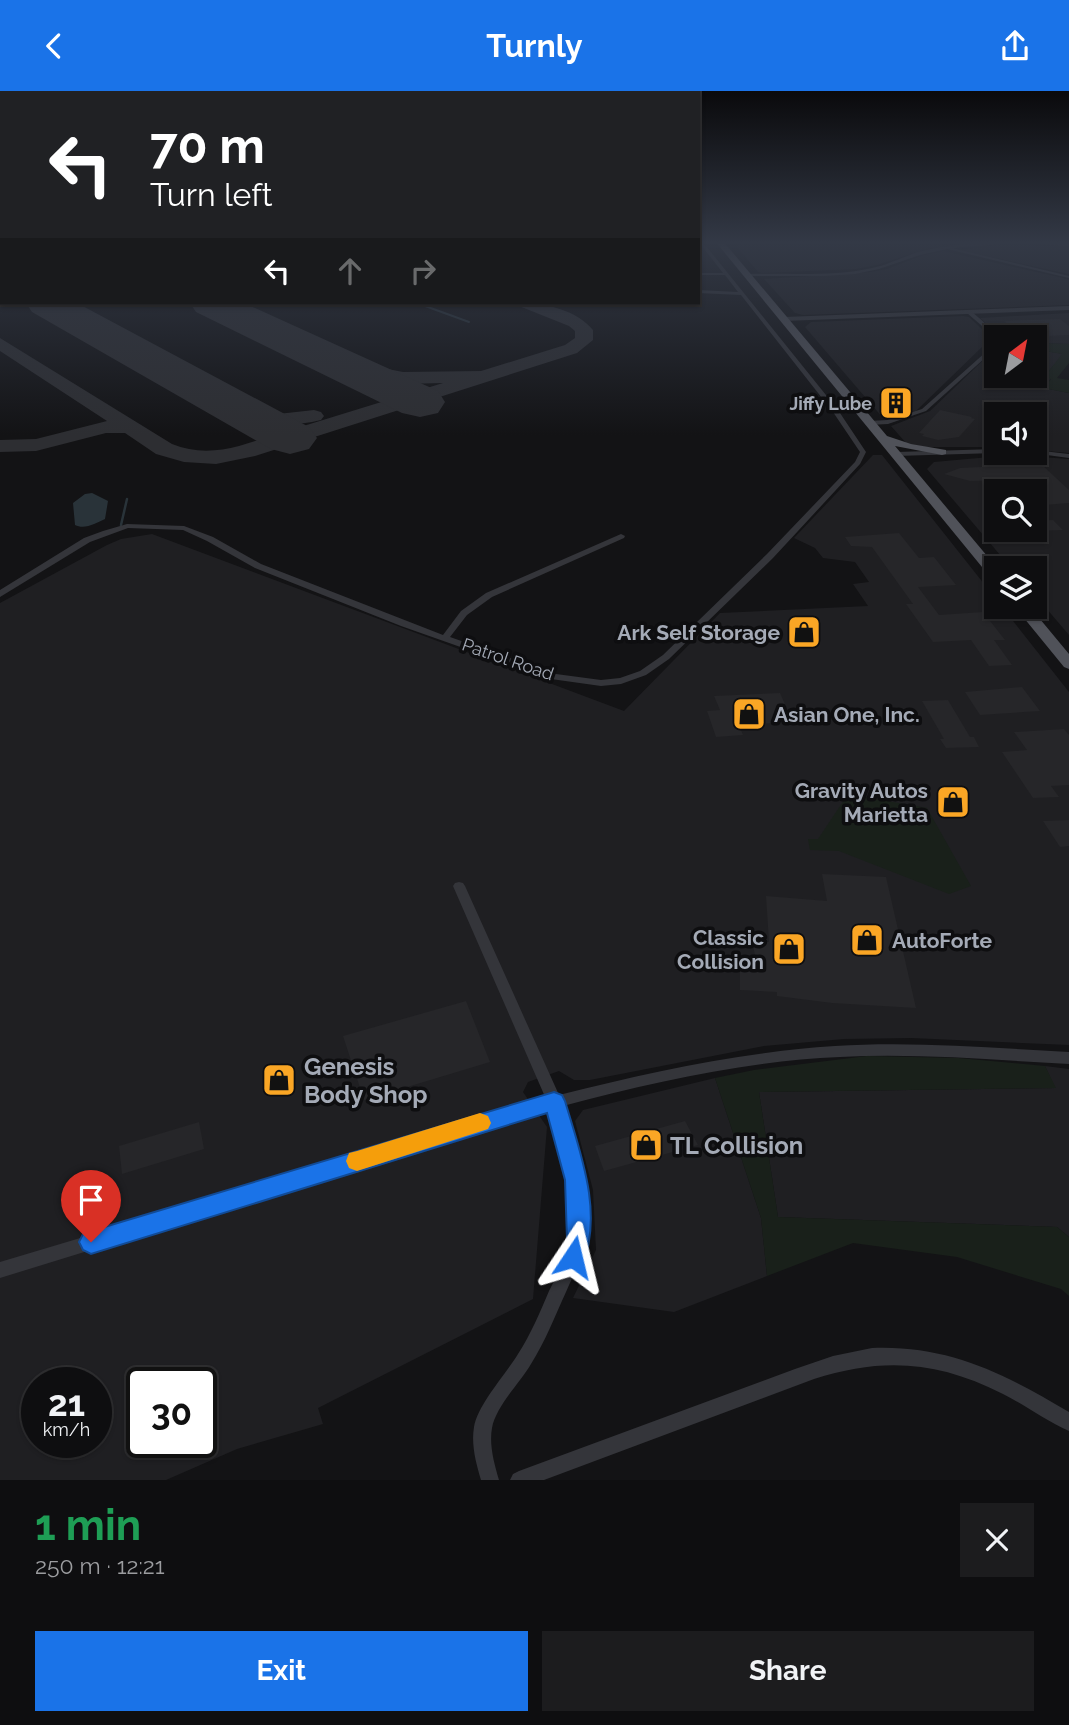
<!DOCTYPE html>
<meta charset="utf-8">
<style>
:root{--surface:#0e0e10;--page:#1c1c1e;--text:#f1f3f6;--muted:#9b9c9f;--line:#2e2e30;--accent:#1a73e8}
body{margin:0;font-family:Raleway,sans-serif;background:var(--page);color:var(--text);height:100vh;display:flex;flex-direction:column;font-size:26px;white-space:nowrap}
*{box-sizing:border-box;margin:0}
p{font-size:23px;color:var(--muted)}
.icon{flex:none;width:38px;height:38px;fill:none;stroke:currentColor;stroke-width:2;stroke-linecap:round;stroke-linejoin:round}
.map{position:relative;height:1389px;overflow:hidden}
.drawer{display:flex;flex-direction:column;background:var(--surface);flex:1}
.drawer>*{flex:none}
.guide{position:absolute;left:0px;top:0px;width:700px;height:214px;box-shadow:0 2px 5px #0004,0 0 0 2px var(--line);background:#202124;color:#fff;overflow:hidden}
.needle{width:46px;rotate:32deg}
.buttons{position:absolute;left:984px;top:234px;display:grid;gap:14px}
.buttons a{display:grid;place-items:center;width:63px;height:63px;border-radius:0px;background:var(--surface);box-shadow:0 2px 5px #0004,0 0 0 2px var(--line);font-size:35px}
.speed{position:absolute;left:21px;top:1276px;display:flex;gap:14px;font-size:35px;font-weight:700;text-align:center}
.speed>*{display:grid;place-content:center;width:91px;height:91px;border-radius:50%;background:var(--surface);box-shadow:0 2px 5px #0004,0 0 0 2px var(--line);line-height:1}
.speed small{font-size:18px;font-weight:400}
.speed .limit{border:4px solid #111;border-radius:10px;background:#fff;color:#111}
.pin{position:absolute;display:grid;place-items:center;width:60px;height:60px;color:#fff;margin:-72px -30px;border-radius:50% 50% 50% 0;rotate:-45deg;box-shadow:0 0 7px #0007}
.pin .icon{rotate:45deg}
.me{position:absolute;width:77px;margin:-38px;rotate:10deg;stroke-linejoin:round;filter:drop-shadow(0 0 5px #0008)}
.turn{display:flex;align-items:center;gap:24px;height:147px;padding:0 35px;font-size:32px}
.turn .icon{width:91px;height:91px;stroke-width:2.5}
.turn b{display:block;font-size:49px;line-height:60px}
.lanes{display:flex;align-items:center;height:66px;padding:0 35px;background:#0003;justify-content:center;gap:35px;direction:ltr}
.lanes .off{opacity:.35}
.round{display:grid;place-items:center;flex:none;width:74px;height:74px;border-radius:0px;background:var(--page)}
.head{display:flex;align-items:center;justify-content:space-between;height:119px;padding:0 35px}
h1{font-size:42px;font-weight:700;line-height:52px;color:#1e9e55}
.primary-button{display:flex;gap:14px;margin-top:auto;padding:14px 35px}
.primary-button a{flex:1;height:80px;border-radius:0px;background:var(--accent);color:#fff;font-size:28px;font-weight:700;line-height:80px;text-align:center}
.primary-button a+a{background:var(--page);color:var(--text)}
header{display:flex;justify-content:space-between;align-items:center;height:91px;padding:0 35px;background:var(--accent);color:#fff;font-size:32px;font-weight:700}
.map>svg:first-child{display:block}
.built{fill:#1f1f22;fill-rule:evenodd}
.green{fill:#19201a}
.water{fill:#293339}
.lines{fill:none;stroke-linecap:round;stroke-linejoin:round}
.stream-far1{stroke:#293339;stroke-width:2}
.stream{stroke:#293339;stroke-width:2.5}
.taxiway{fill:#2d2e32;fill-rule:evenodd}
.runway{fill:#2d2e32;fill-rule:evenodd}
.building{fill:#262629}
.minor{fill:#34353a;fill-rule:evenodd}
.tertiary{fill:#34353a;fill-rule:evenodd}
.primary{fill:#505259;fill-rule:evenodd}
.route{fill:#1a73e8;stroke:#114b97;stroke-width:2}
.slow{fill:#f59e0b}
.labels{text-anchor:middle;dominant-baseline:central;stroke-width:7;stroke-linejoin:round;paint-order:stroke}
.far-poi-label{font-size:18px;font-weight:bold;fill:#a4aab6;stroke:#0e0e10;text-anchor:end}
.far-street-label{font-size:18px;fill:#a4aab6;stroke:#0e0e10}
.poi-label{font-size:21px;font-weight:bold;fill:#a4aab6;stroke:#0e0e10;text-anchor:end}
.near-poi-label{font-size:24px;font-weight:bold;fill:#a4aab6;stroke:#0e0e10;text-anchor:start}
</style>
<header><svg class="icon" aria-label="back" viewBox="0 0 24 24"><path d="M15 5l-7 7 7 7"/></svg>Turnly<svg class="icon" aria-label="share" viewBox="0 0 24 24"><path d="M12 15V3M7 8l5-5 5 5M5 13v7h14v-7"/></svg></header>
<div class="map">
<svg width="1069" height="1389" viewBox="0 0 1069 1389">
<rect width="100%" height="100%" fill="#131315"/>
<!-- built -->
<path class="built" d="M732,150H988L926,158L877,174L856,178L763,182L758,181Z
M1006,153L1069,156V183L959,159Z
M943,160L1063,187L1069,189V214L803,224L795,222L764,188L871,181L887,178L921,165Z
M1069,222V253L1034,252V247H1003L980,227Z
M963,225L969,226L995,250L983,255L916,320L889,327H883L805,236L811,231Z
M996,257V272L989,276L996,277V285L1034,284L1051,287L1044,297L1069,302V362L1034,359V324H996V356H925L906,352L891,335L930,320Z
M1034,258L1063,263L1048,281L1034,279Z
M873,364H882L996,508V516H1002L1069,601V954L911,947L844,948L764,955L590,989H574L559,980L528,991L523,1001L547,1036L533,1208L318,1317L323,1333L237,1358L166,1389H0V512L107,454L121,448L152,443L624,620L720,522L868,515L853,493L869,491L855,471L823,467L815,457L794,447ZM37,1292H96V1351H37ZM142,1292H201V1351H142Z
M1012,364L1069,368V544L1034,503V478H1012L927,378L934,371ZM996,401H1034V439H996Z
M1045,975L1069,978V1146L1057,1136L778,1126L759,1001L1055,997Z
M715,987L761,1127L767,1185L674,1221L573,1207L596,1159L593,1099L575,1030L583,1019Z"/>
<!-- green -->
<path class="green" d="M1034,252L1069,253V272L1057,287L1069,289V302L1043,297L1051,288L1034,284V279L1048,281L1062,263L1034,258Z
M848,703L927,717L971,795L949,803L839,760L810,759L808,748H818Z
M867,965L959,967L1045,975L1056,997L759,1001L778,1126L1057,1136L1069,1146V1205L1061,1198L957,1166L853,1152L767,1185L761,1127L715,987L754,979Z"/>
<!-- water -->
<path class="water" d="M92,402L108,410L105,428C96,432 85,439 75,434L73,412L85,403Z"/>
<g class="lines">
<!-- stream-far1 -->
<path class="stream-far1" d="M417,212L469,231"/>
<!-- stream -->
<path class="stream" d="M121,434L127,408"/>
<!-- taxiway -->
<path class="taxiway" d="M517,212C542,211 576,218 593,239V249L577,262L255,365L216,373L184,371L156,363L125,342H106L36,360L0,361V349L36,348L107,330L0,260V247L172,353C194,362 216,361 239,355L443,292L403,293L340,280L338,276L340,272L347,270L403,281L481,280L565,254L575,247V240L569,235L519,215Z
M248,317L278,323L314,319L321,321L324,325L321,329C293,336 268,334 241,327L238,323L241,319Z"/>
<!-- runway -->
<path class="runway" d="M26,212H77L309,336L317,347L309,358L290,363L271,358L32,221Z
M190,212H244L438,300L445,311L438,322L420,326L402,322L196,221Z"/>
</g>
<!-- building -->
<path class="building" d="M1060,228L1069,235V244L1025,246L1004,230Z
M940,319L972,326L971,327L975,328L959,346L938,349L922,345L924,343L919,342Z
M1041,373L1069,399V412L1044,414L1034,401H1031L1018,389L970,390L944,383L960,377Z
M1053,429L1063,439L1034,440V430Z
M899,442L919,467L934,466L956,494L918,496L939,524L983,521L1005,549H994L1012,574L989,575L971,549L933,551L906,513H913L872,456L851,455L845,446Z
M1022,596L1040,620L980,624L965,601Z
M780,602L793,631L739,634L743,644L716,646L707,620L720,619L714,605Z
M948,609L970,646H974L979,656L946,657L940,648H944L922,610Z
M1064,638L1069,644V694L1051,695L1059,706L1033,707L1002,661L1027,659L1014,641Z
M1069,729V755L1060,756L1043,730Z
M822,783L886,786L916,917L832,912L777,905V901L740,899V876L758,878L752,850L769,851L766,805L827,810Z
M466,910L490,971L364,1009L343,945Z
M685,1030L698,1054L604,1080L595,1055Z
M199,1031L204,1058L122,1083L119,1055Z"/>
<g class="lines">
<!-- minor -->
<path class="minor" d="M698,150H702L838,319L866,361L860,373L773,467L669,568L646,584L621,593L601,595L551,588L401,535L255,477L207,450L183,439L128,437L90,451L0,506V499L84,447L103,440L127,433L184,435L213,446L261,473L443,544L461,520L486,502L621,443L625,445L624,447L492,506L467,524L450,546L556,583L601,589L620,587L640,580L663,564L767,463L855,371L860,361L833,321L741,204L698,202V199L738,201L725,184H698V182H723Z
M1004,150L1069,153V155L1015,152L952,157L1069,185V187L947,158L920,164L879,178L855,183L824,185H747L745,184L747,183C788,182 832,186 872,177C888,174 902,166 918,161C946,154 975,151 1004,150Z
M967,220H971L1002,247H996L967,222Z
M996,252V257L926,320L888,333L869,334L866,332L869,330L887,329L922,318Z
M996,358V362L896,365L893,363L896,361Z
M1034,359L1069,363V367L1032,362H1034Z
M459,791L463,792L465,795L559,1004C649,981 742,961 835,955C913,950 991,957 1069,961V973C993,969 916,962 840,966C746,970 653,991 563,1015C575,1058 591,1101 586,1146C584,1165 573,1184 566,1201C555,1225 545,1251 531,1273C520,1292 496,1315 492,1337C489,1354 494,1372 499,1389H481C476,1372 471,1354 474,1336C478,1313 506,1283 518,1263C531,1243 540,1221 549,1200C557,1184 566,1168 569,1151C579,1107 561,1060 549,1019L437,1052L0,1187V1171L546,1008L453,795L455,792Z
M872,1257C949,1254 1005,1283 1069,1321V1340C1046,1330 1025,1314 1003,1303C938,1270 883,1266 814,1288L544,1389H510L513,1383L519,1380L795,1278L833,1265Z"/>
<!-- tertiary -->
<path class="tertiary" d="M1069,215V219L784,230L780,228L784,226Z"/>
<!-- primary -->
<path class="primary" d="M715,150H723L887,345L911,353L946,359V363L942,364L895,355L998,478H996V488L991,487Z
M1015,516H1030L1069,563V578L1064,576Z"/>
</g>
<!-- sky -->
<linearGradient id="sky" x2="0" y2="1"><stop stop-color="#0a0a0c"/><stop offset="0.44" stop-color="#333946"/><stop offset="1" stop-color="#333946" stop-opacity="0"/></linearGradient>
<rect width="1069" height="344" fill="url(#sky)"/>
<!-- route -->
<path class="route" d="M554,1001L562,1004L565,1010C580,1061 604,1122 582,1175L573,1178L565,1175L561,1166L567,1148L565,1089L547,1022L91,1163L83,1159L79,1151L83,1143L91,1140Z"/>
<!-- slow -->
<path class="slow" d="M480,1022L488,1025L491,1032L488,1038L357,1080L349,1077L346,1070L349,1062L357,1060Z"/>
<!-- icons -->
<defs>
<symbol id="building-square" viewBox="-11 -11 22 22"><rect x="-9" y="-9" width="18" height="18" rx="4" fill="#faa625" stroke="#0e0e10"/><path d="M-4-6H4V6H1V3H-1V6H-4ZM-2.5-4.3h1.7v1.8h-1.7ZM.8-4.3h1.7v1.8H.8ZM-2.5-1h1.7V.8h-1.7ZM.8-1h1.7V.8H.8Z" fill="#111"/></symbol>
<symbol id="shop-square" viewBox="-11 -11 22 22"><rect x="-9" y="-9" width="18" height="18" rx="4" fill="#faa625" stroke="#0e0e10"/><path d="M-5-2.5h2.3a2.7 3.5 0 0 1 5.4 0H5L5.5 6h-11ZM-1.5-2.5h3a1.5 2.3 0 0 0-3 0Z" fill="#111"/></symbol>
</defs>
<g fill-rule="evenodd">
<use href="#building-square" x="877" y="293" width="38" height="38"/>
<use href="#shop-square" x="785" y="522" width="38" height="38"/>
<use href="#shop-square" x="730" y="604" width="38" height="38"/>
<use href="#shop-square" x="934" y="692" width="38" height="38"/>
<use href="#shop-square" x="848" y="830" width="38" height="38"/>
<use href="#shop-square" x="770" y="839" width="38" height="38"/>
<use href="#shop-square" x="260" y="970" width="38" height="38"/>
<use href="#shop-square" x="627" y="1035" width="38" height="38"/>
</g>
<g class="labels">
<!-- far-poi labels -->
<g class="far-poi-label">
<text x="872" y="312">Jiffy Lube</text>
</g>
<!-- far-street labels -->
<g class="far-street-label">
<text transform="translate(508 568) rotate(19)">Patrol Road</text>
</g>
<!-- poi labels -->
<g class="poi-label">
<text x="780" y="541">Ark Self Storage</text>
<text x="774" y="623" text-anchor="start">Asian One, Inc.</text>
<text x="928" y="699">Gravity Autos<tspan x="928" dy="24">Marietta</tspan></text>
<text x="764" y="846">Classic<tspan x="764" dy="24">Collision</tspan></text>
<text x="892" y="849" text-anchor="start">AutoForte</text>
</g>
<!-- near-poi labels -->
<g class="near-poi-label">
<text x="304" y="975">Genesis<tspan x="304" dy="28">Body Shop</tspan></text>
<text x="670" y="1054">TL Collision</text>
</g>
</g>
</svg>
<div class="buttons">
<a><svg class="needle" viewBox="-14 -14 28 28"><path d="M0-13l5 13h-10z" fill="#e53935"/><path d="M0 13l5-13h-10z" fill="#9b9c9f"/></svg></a>
<a><svg class="icon" aria-label="sound" viewBox="0 0 24 24"><path d="M4 9h4l5-4v14l-5-4H4zM17 9q2 3 0 6"/></svg></a>
<a><svg class="icon" aria-label="search" viewBox="0 0 24 24"><circle cx="10" cy="10" r="6"/><path d="M15 15l6 6"/></svg></a>
<a><svg class="icon" aria-label="layers" viewBox="0 0 24 24"><path d="M12 4l9 5-9 5-9-5zM3 14l9 5 9-5"/></svg></a>
</div>
<div class="speed"><div>21<small>km/h</small></div><div class="limit">30</div></div>
<div class="pin" style="left:91px;top:1151px;background:#d93025"><svg class="icon" aria-label="arrive" viewBox="0 0 24 24"><path d="M6 21V4h12l-3 4 3 4H6"/></svg></div>
<svg class="me" style="left:573px;top:1166px" viewBox="-20 -20 40 40"><path d="M0-17L14 15 0 8-14 15z" fill="#1a73e8" stroke="#fff" stroke-width="4"/></svg>
<div class="guide">
<div class="turn"><svg class="icon" aria-label="left" viewBox="0 0 24 24"><path d="M17 20v-9H6M10 6l-5 5 5 5"/></svg><div><b>70 m</b>Turn left</div></div>
<div class="lanes"><svg class="icon" aria-label="left" viewBox="0 0 24 24"><path d="M17 20v-9H6M10 6l-5 5 5 5"/></svg><svg class="icon off" aria-label="ahead" viewBox="0 0 24 24"><path d="M12 20V5M6 11l6-6 6 6"/></svg><svg class="icon off" aria-label="right" viewBox="0 0 24 24"><path d="M7 20v-9h11M14 6l5 5-5 5"/></svg></div>
</div>
</div>
<section class="drawer">
<div class="head"><div><h1>1 min</h1><p>250 m · 12:21</p></div><a class="round"><svg class="icon" aria-label="close" viewBox="0 0 24 24"><path d="M6 6l12 12M18 6L6 18"/></svg></a></div>
<div class="primary-button"><a>Exit</a><a>Share</a></div>
</section>
